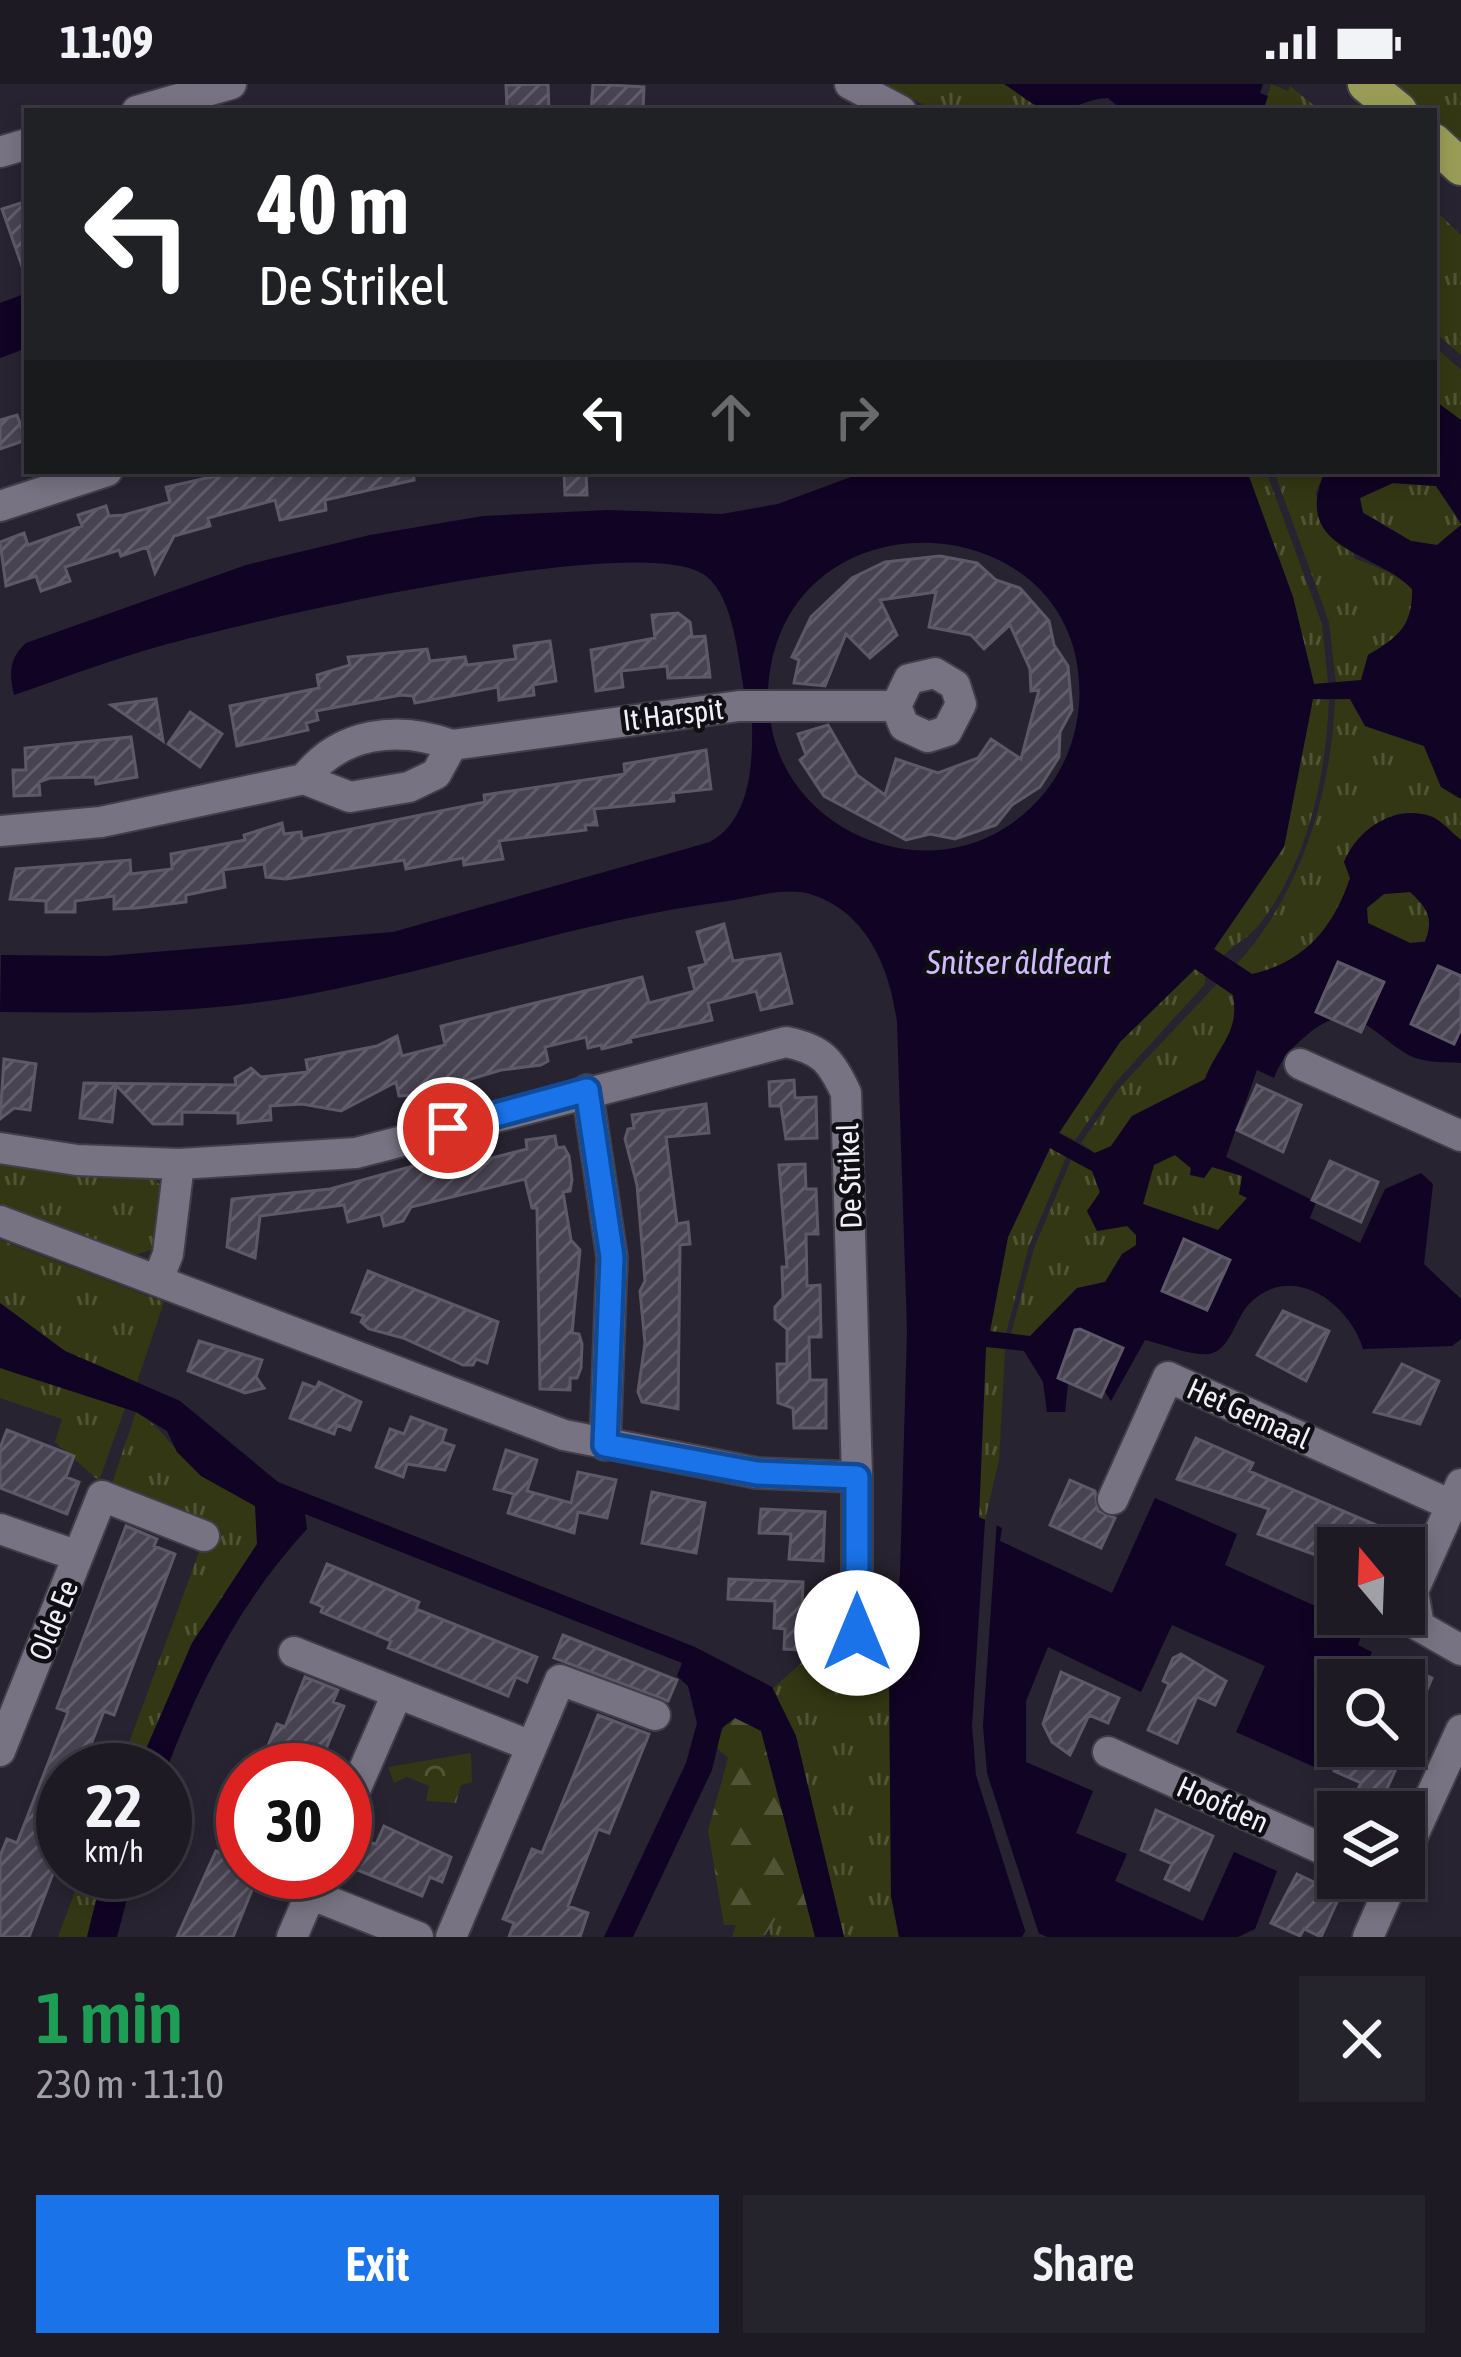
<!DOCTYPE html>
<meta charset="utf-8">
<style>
:root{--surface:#1d1a24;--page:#25232c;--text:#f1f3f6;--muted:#a0a1a6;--line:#3b3841;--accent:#1a73e8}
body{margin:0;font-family:"Asap Condensed",sans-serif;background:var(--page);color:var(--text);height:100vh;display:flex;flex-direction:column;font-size:45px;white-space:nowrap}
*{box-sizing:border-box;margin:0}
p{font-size:39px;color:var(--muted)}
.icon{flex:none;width:66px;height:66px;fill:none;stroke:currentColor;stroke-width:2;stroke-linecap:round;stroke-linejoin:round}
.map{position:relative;height:1853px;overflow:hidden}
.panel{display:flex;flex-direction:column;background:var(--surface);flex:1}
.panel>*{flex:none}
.top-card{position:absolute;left:24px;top:24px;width:1413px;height:366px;border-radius:0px;box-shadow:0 6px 18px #0003,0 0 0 3px var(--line);background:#202124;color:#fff;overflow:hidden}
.needle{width:78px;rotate:341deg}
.buttons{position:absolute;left:1317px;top:1443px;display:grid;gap:24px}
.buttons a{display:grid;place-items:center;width:108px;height:108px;border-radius:0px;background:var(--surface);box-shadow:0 6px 18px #0003,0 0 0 3px var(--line);font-size:60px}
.speed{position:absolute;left:36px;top:1659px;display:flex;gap:24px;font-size:60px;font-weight:700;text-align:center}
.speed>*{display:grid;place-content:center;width:156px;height:156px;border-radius:50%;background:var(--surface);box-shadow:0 6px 18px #0003,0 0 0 3px var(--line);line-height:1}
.speed small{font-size:30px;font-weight:400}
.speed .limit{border:18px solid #d22;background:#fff;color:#111}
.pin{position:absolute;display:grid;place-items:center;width:102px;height:102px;color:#fff;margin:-51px;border:6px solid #fff;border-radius:50%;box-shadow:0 3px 12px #0007}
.me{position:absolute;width:132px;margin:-66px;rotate:0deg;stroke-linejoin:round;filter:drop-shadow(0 0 9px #0008)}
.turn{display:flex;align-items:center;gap:42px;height:252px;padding:0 36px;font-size:54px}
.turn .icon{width:156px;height:156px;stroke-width:2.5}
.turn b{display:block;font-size:84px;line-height:102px}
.lanes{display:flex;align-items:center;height:114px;padding:0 36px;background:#0003;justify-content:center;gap:60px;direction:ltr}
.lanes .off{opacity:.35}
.round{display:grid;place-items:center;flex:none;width:126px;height:126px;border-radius:0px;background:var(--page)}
.head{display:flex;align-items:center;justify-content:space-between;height:204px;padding:0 36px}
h1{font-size:72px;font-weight:600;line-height:90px;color:#1e9e55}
.action{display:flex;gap:24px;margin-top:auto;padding:24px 36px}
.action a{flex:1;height:138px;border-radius:0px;background:var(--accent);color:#fff;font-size:48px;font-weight:600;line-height:138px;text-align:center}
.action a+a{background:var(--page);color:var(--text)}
.status{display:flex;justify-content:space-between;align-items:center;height:84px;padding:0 60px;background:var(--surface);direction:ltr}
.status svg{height:33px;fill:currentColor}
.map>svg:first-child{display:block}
.grass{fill:url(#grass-tufts)}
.forest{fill:url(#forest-firs)}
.park{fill:url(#park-crowns)}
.water{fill:#110323;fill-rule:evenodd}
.pier{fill:#272330}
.building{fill:url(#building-hatch);stroke:#5e5968;stroke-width:3}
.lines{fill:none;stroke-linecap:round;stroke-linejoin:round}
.minor-casing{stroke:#413e48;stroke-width:34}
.major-casing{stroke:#413e48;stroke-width:40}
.minor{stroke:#787382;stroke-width:30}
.major{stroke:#999c56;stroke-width:36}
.route-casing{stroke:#114b97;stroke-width:30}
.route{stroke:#1a73e8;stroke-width:21}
.labels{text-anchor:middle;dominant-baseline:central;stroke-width:9;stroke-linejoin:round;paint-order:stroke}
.street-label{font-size:30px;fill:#f0eef6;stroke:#0f0e13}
.water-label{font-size:33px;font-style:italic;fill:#d2bafe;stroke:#0f0e13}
</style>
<div class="status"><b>11:09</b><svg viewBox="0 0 49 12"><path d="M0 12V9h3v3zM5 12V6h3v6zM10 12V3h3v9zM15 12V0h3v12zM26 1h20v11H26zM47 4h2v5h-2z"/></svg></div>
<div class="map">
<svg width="1461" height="1853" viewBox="0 0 1461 1853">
<defs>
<pattern id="grass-tufts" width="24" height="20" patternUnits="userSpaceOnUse" patternTransform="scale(3)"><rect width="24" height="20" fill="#343713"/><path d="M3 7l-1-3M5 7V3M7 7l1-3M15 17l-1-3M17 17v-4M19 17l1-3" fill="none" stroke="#525436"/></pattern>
<pattern id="forest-firs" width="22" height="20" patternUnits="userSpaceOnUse" patternTransform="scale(3)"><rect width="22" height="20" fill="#343713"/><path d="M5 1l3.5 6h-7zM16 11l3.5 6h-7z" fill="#525436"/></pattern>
<pattern id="park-crowns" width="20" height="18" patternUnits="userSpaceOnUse" patternTransform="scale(3)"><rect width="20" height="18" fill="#343713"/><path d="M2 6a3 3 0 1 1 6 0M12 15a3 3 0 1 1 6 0" fill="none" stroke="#525436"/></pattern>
<pattern id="building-hatch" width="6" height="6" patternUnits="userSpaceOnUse" patternTransform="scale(3)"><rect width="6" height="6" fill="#484351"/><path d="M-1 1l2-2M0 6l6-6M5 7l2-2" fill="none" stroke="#635e6b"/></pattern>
</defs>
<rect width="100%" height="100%" fill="#272330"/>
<!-- grass -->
<path class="grass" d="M885,0H1004L1048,27H935Z
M1271,0L1288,7L1290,2L1321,27H1263Z
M1389,0H1461V65L1434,39V27H1421Z
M1434,125L1461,151V271L1434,248Z
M1434,262L1461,286V336L1434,316Z
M1247,387H1266L1322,540L1328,599L1314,600L1293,513Z
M1274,387H1325L1315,410L1356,475L1399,492L1412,505C1413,541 1399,553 1368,571L1361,597L1336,599L1329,538Z
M1393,399L1436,402L1461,441L1437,461L1411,457L1363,428L1360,414Z
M1313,615L1329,616C1326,692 1308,775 1262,837C1249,855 1236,858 1223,872L1214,865L1284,763Z
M1350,615L1365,642L1424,662L1441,703L1461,715V756L1431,732L1351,794L1338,829L1316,857L1284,883L1252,890L1236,881C1299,813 1331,712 1335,616Z
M1410,808C1428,824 1434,835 1425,857L1410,859L1368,839L1366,824L1384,810Z
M1195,885L1205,892V900L1115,999L1075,1056L1058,1048L1120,958Z
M1217,900L1233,911C1240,949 1218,961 1205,995L1132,1032L1111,1062L1095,1069L1081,1059L1120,1003Z
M1050,1064L1066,1073L1029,1162L1006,1249L990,1248L1008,1153Z
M1175,1071L1191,1085L1190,1090L1212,1083L1242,1092L1248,1114L1218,1147L1142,1120L1153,1081Z
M0,1075L155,1095L164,1106L154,1165L135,1171L0,1121Z
M1071,1076L1092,1087L1100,1109L1087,1127L1098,1147L1127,1142L1136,1150V1161L1105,1198L1077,1204L1030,1253L1011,1250L1034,1164Z
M0,1156L164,1218L137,1298L65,1267L0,1219Z
M986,1262L1005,1265L999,1376L985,1436L979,1434Z
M0,1284L125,1324L99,1397L55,1358L62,1335L0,1314Z
M136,1328C165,1345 168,1361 191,1380C212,1398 235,1406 255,1422L258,1460L192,1559L137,1686H119L209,1441L111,1402Z
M871,1541L894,1548L889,1582L891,1811L899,1853H844L796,1652L772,1605L842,1543Z
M82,1788H103L87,1853H58Z
M807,1821L815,1853H771L769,1844L777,1831Z"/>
<!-- forest -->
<path class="forest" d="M735,1634L761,1646L807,1821L778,1831L764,1853H732L736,1841H724L708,1747L728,1674L716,1663L726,1637Z"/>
<!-- park -->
<path class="park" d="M471,1669L472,1698L461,1701L456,1719L426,1717L429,1702L407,1693L394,1699L388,1683Z"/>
<!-- water -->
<path class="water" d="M1004,0H1263L1260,9L1268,12L1263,27H1123L1108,14C1089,14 1062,30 1049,27C1034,23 1017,8 1004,0Z
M27,209V264L0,274V219Z
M1434,316L1461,336V439L1436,402L1393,399L1360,414L1363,429L1411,457L1437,461L1461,441V715L1441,703L1424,662L1365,642L1350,615H1313L1284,763L1214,865L1252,890C1305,878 1333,844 1350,794L1344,778C1357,747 1392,720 1430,732C1440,735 1452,749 1461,756V979C1443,978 1421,979 1405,969C1367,945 1353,914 1308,950C1291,965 1282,973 1274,994L1257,986L1226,1073L1316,1118L1310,1134L1360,1159L1385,1105L1421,1089L1433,1100L1424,1180L1461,1215V1255L1452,1262L1363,1265C1350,1220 1292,1176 1249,1220C1236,1233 1230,1267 1209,1270C1191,1272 1163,1260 1145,1256L1111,1317L1099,1298L1068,1300L1065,1328H1047L1043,1298L1024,1267L986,1263L979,1433L1002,1444L1000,1457L1112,1509L1155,1414L1237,1450L1225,1481L1364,1544L1358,1561L1372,1568L1360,1596H1338V1646L1321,1686L1236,1648L1265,1582L1172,1541L1141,1608L1048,1563L1026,1617V1678L1093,1707L1076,1749L1127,1770L1115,1797L1203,1837L1234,1768L1277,1787L1255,1845L1238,1853H1047L1027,1844L1022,1853H899L891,1812L889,1582L900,1491L907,1247L897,938C890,885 867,827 810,810C786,803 753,813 728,817C586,835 450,884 310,910C207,930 104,929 0,928L1,871L106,872L393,848L710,758C751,735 753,679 752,637L770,633C783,747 924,806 1015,737C1053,709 1075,668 1079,621C1093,417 777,397 768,609L745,611C738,577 735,515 706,492C645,443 228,541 143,567C100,580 57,596 14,611C9,590 9,574 26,559L246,481L370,451L483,432L609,426L722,430L778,420L867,387H1247L1293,513L1314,600L1361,596L1368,571C1399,553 1413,541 1412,505C1375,466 1290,467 1325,387H1434ZM1410,808C1428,824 1434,835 1425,858L1410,859L1368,839L1367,824L1384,810ZM1195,885L1233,911C1240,949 1218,961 1205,995L1132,1032L1111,1062L1095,1069L1059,1049L1120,958ZM1050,1064L1092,1087L1100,1108L1087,1127L1097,1147L1127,1142L1136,1151V1161L1122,1170L1105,1198L1077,1204L1030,1252L990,1247L1008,1153ZM1175,1071L1191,1084L1190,1091L1204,1094L1212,1083L1242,1092L1239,1110L1247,1114L1218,1146L1143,1120L1154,1081Z
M0,1219L65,1267L180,1317L278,1398L695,1563L772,1603L796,1652L844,1853H815L761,1647L735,1634L722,1644L712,1686L633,1853H604L686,1679L697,1639L688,1602L677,1592L682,1579L305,1430L307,1445C242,1515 198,1600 165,1690L137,1686L192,1559L257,1460L255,1422L201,1392L177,1368L167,1347L136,1328L0,1284Z
M103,1788H134L117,1853H87Z"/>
<!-- pier -->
<path class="pier" d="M985,1436H997L983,1642L987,1689L1040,1853H1027L976,1691L972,1642Z"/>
<!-- building -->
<path class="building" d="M548,0L549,27H507L506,1Z
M593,0L644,3L643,27H591Z
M27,117V188H24L2,125Z
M17,331L26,356L0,365V336Z
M238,387H413L414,396L325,416L326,426L280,436L275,416L208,434L210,442L174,452L155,489L147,463L121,472L119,466L65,483L70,497L41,507L36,492L6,502L0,458L24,449L28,461L82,442L78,431L106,422L109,432L124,431L170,418L166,403Z
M564,387H586L587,411H565Z
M940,472L977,479L996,496L1020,504L1049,537L1054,561L1068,582L1072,626L1060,648L1059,673L1040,703L1012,721L996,741L955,755L930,750L906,756L824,712L800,676L806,671L798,650L828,641L857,691L885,711L896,675L938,689L978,674L991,655L1021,675L1039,606L1031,607L1030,585L1010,541L984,565L971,551L929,543L936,508L880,516L897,551L870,574L846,550L825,602L794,599L799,576L792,573L811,533L852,494L885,478Z
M678,529L690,538L692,553L705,552L710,593L668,594L667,582L621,587L623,603L596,607L591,566L655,554L652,531Z
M550,557L556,597L533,601L534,611L499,616L498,603L415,619L413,612L401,611L316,627L318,636L306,639L308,646L237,662L230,622L319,604L317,591L350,581L348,573L427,565L430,577L465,573L467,581L516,575L514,562Z
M156,615L163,657L111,621Z
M190,628L222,650L200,683L168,660Z
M131,653L137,693L96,700L95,693L50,694L39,698L40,711L14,712L13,686H26L25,664Z
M706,666L711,705L673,709L674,717L594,725L597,741H585L586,746L499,757L503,775L464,781L463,774L406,785L404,776L286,795L266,793L264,780L223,786L225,803L186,811V818L137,824L114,825V812L75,817V828H46V817L10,815L16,785L130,776L131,790L172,785L171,770L245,756L244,751L282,739L284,750L301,748L302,755L485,718L484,711L625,690L624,680Z
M724,840L733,877L780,870L792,919L761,926L756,907L708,919L712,936L630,954L631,958L602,965L601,961L588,964L586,953L545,963L548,977L541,981L501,986L418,1011L399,1012L396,998L341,1027L302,1020L270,1022L271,1036L238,1039V1029L182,1028V1040H153L116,1001L112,1038L80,1034L84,999L236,1001L235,994L251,984L261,993L308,988L306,976L377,962L397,952L402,972L445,961L441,942L642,893L649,919L695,907L689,884L706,880L697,848Z
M1338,878L1384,898L1361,948L1316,928Z
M1438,882L1461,892V945L1454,960L1411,940Z
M4,975L36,980L30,1026L14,1024L0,1035Z
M794,996L795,1014L816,1013L817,1054L786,1055L781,1022H770L769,998Z
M1257,1001L1301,1021L1283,1068L1237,1046Z
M706,1020L709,1049L666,1053L677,1140L688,1138L690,1160L680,1161L678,1325L642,1318L638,1308L645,1259L640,1207L645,1197L637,1101L625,1055L628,1045L634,1044L632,1031Z
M555,1052L557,1064L564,1063L569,1072L572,1096L570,1107L563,1108L571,1156L580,1166L572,1249L579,1250L582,1260L581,1284L577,1294H570V1306L540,1305L537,1124H532L525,1095L411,1123L403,1137L384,1142L381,1130L348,1138L344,1121L260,1132L255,1174L227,1163L232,1115L330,1105L460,1069L470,1071L472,1077L484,1076L527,1065L526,1056Z
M1330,1077L1378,1098L1361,1138L1312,1116Z
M805,1080L806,1105H816L818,1150H806L807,1202L820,1201L821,1253H809L810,1296H826V1344H794L793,1324L778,1319L777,1280H787V1245L775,1235V1223L783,1214L782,1183H787L779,1081Z
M1184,1155L1230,1176L1207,1226L1162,1207Z
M368,1187L498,1238L487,1279L476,1275L473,1281H463L403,1254L369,1245L361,1238L364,1232L352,1228Z
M1283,1227L1329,1247L1306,1297L1257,1271Z
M1080,1245L1123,1264L1101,1313L1058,1294L1075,1246Z
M199,1257L262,1276L256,1293L264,1304L245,1309L188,1287Z
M1402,1280L1439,1297L1420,1340L1374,1328Z
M319,1298L361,1318L350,1346L337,1341L334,1350L290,1334L303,1299L316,1304Z
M411,1333L446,1346L442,1358L454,1362L445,1386L407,1380L403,1393L376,1383L390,1345L404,1350Z
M7,1346L74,1372L66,1393L79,1398L67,1430L0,1404V1364Z
M1196,1354L1253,1379L1249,1387L1388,1446L1380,1464H1338V1479L1258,1450L1269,1425L1177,1395Z
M506,1366L537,1376L527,1407L571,1419L578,1388L616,1396L607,1434L578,1428L574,1449L508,1429L514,1410L494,1405Z
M1070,1396L1095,1407L1098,1427L1115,1434L1101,1464L1050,1441Z
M652,1408L705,1419L696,1469L642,1459Z
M761,1425L825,1428L823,1477L789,1475L791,1450L759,1449Z
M126,1442L157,1455L154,1462L175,1470L114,1631L104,1627L81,1686H63V1763L29,1853H0V1772L7,1755L17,1759L68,1628L57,1624Z
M327,1480L419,1518L416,1525L537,1573L527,1598L516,1593L508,1612L388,1564L391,1557L321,1528L323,1523L311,1518Z
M729,1495L803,1498L802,1523H821L819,1567L784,1565L785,1545L774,1544L775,1517L728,1515Z
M563,1551L677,1596L668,1617L554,1574Z
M1181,1570L1226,1597L1215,1621L1197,1613L1177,1659L1148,1646L1169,1600L1163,1597L1173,1574Z
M1404,1581L1432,1594L1404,1659Z
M1061,1588L1119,1614L1108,1639L1089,1631L1070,1671L1052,1658L1043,1640Z
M305,1593L338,1606L333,1618L344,1622L317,1686H258L277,1640L285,1643Z
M598,1631L649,1650L609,1749L598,1745L568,1822L588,1829L580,1853H509L514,1839L503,1835L532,1765L542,1769Z
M1344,1664L1395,1687L1376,1728H1347L1361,1699L1334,1687Z
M243,1724V1788L256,1796L233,1853H177L216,1767L224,1770Z
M1156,1726L1213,1752L1189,1806L1165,1795L1172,1780L1141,1766Z
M384,1742L451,1773L442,1798L430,1793L422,1812L345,1781V1754L376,1760Z
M1297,1790L1331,1806L1328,1813L1337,1818L1321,1853L1304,1845L1300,1852L1271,1839Z"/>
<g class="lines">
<defs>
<path id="minor" d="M850,0L901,27
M137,27L231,0
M0,68L27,60
M0,422L107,387
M304,695C340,648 398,641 452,661L739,622H896L904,642L928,653L947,647L961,620L955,601L935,589L909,595L896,622
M0,747L101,738L304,695L350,713L409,703L436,690L452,661
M1300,980L1461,1052
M587,1006L612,1173L605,1361
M0,1064L77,1076L179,1080L356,1069L786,958C821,965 831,976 846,1009L857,1393L757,1389L564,1351L0,1137
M158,1196L168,1170L179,1080
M857,1393V1549
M1461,1400L1413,1507L1419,1542L1461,1566
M1113,1415L1168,1293L1451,1421
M0,1445L78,1472
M294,1568L531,1662
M0,1667L102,1412L204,1452
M1108,1668L1338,1772
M345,1729L397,1610
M1404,1771L1461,1646
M310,1810L418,1853
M292,1853L320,1788
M451,1853L560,1596L655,1631
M1368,1853L1394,1794"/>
<path id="major" d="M1366,0L1399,27
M1434,58L1461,83"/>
</defs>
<!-- minor casing -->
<use href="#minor" class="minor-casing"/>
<!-- major casing -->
<use href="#major" class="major-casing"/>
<!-- minor -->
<use href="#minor" class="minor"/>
<!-- major -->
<use href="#major" class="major"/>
</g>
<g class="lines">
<defs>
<path id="route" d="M448,1044L587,1006L612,1173L605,1361L757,1389L857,1393V1549"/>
</defs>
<!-- route casing -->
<use href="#route" class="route-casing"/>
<!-- route -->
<use href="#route" class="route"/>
</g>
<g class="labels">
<!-- street labels -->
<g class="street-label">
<text transform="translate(673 630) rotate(-7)">It Harspit</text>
<text transform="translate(849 1092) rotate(-92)">De Strikel</text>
<text transform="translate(1249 1329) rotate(24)">Het Gemaal</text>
<text transform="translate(53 1536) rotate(-68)">Olde Ee</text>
<text transform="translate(1223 1720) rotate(24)">Hoofden</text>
</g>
<!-- water labels -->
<g class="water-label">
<text x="1019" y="878">Snitser âldfeart</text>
</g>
</g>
</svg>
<div class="buttons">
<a><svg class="needle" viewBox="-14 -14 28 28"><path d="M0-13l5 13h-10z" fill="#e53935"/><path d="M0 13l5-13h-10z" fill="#a0a1a6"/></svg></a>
<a><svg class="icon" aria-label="search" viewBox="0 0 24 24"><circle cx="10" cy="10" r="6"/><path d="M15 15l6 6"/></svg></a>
<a><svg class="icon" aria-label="layers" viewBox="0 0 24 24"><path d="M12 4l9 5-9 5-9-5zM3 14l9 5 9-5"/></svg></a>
</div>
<div class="speed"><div>22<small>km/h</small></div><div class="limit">30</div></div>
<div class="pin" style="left:448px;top:1044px;background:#d93025"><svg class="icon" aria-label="arrive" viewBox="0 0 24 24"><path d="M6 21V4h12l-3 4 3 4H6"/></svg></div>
<svg class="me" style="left:857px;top:1549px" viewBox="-20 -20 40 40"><circle r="19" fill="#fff"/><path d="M0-13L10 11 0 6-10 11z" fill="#1a73e8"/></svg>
<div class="top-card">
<div class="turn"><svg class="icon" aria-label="left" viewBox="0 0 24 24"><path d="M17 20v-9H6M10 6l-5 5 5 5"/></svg><div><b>40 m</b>De Strikel</div></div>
<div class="lanes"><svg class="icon" aria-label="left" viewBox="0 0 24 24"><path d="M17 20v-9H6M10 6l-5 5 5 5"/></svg><svg class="icon off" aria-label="ahead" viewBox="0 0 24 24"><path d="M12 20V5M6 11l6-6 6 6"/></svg><svg class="icon off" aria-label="right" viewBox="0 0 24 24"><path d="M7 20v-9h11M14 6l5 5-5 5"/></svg></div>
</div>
</div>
<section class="panel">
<div class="head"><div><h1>1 min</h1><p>230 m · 11:10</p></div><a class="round"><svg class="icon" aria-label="close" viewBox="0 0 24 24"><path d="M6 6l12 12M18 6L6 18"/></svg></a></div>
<div class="action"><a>Exit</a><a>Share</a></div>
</section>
